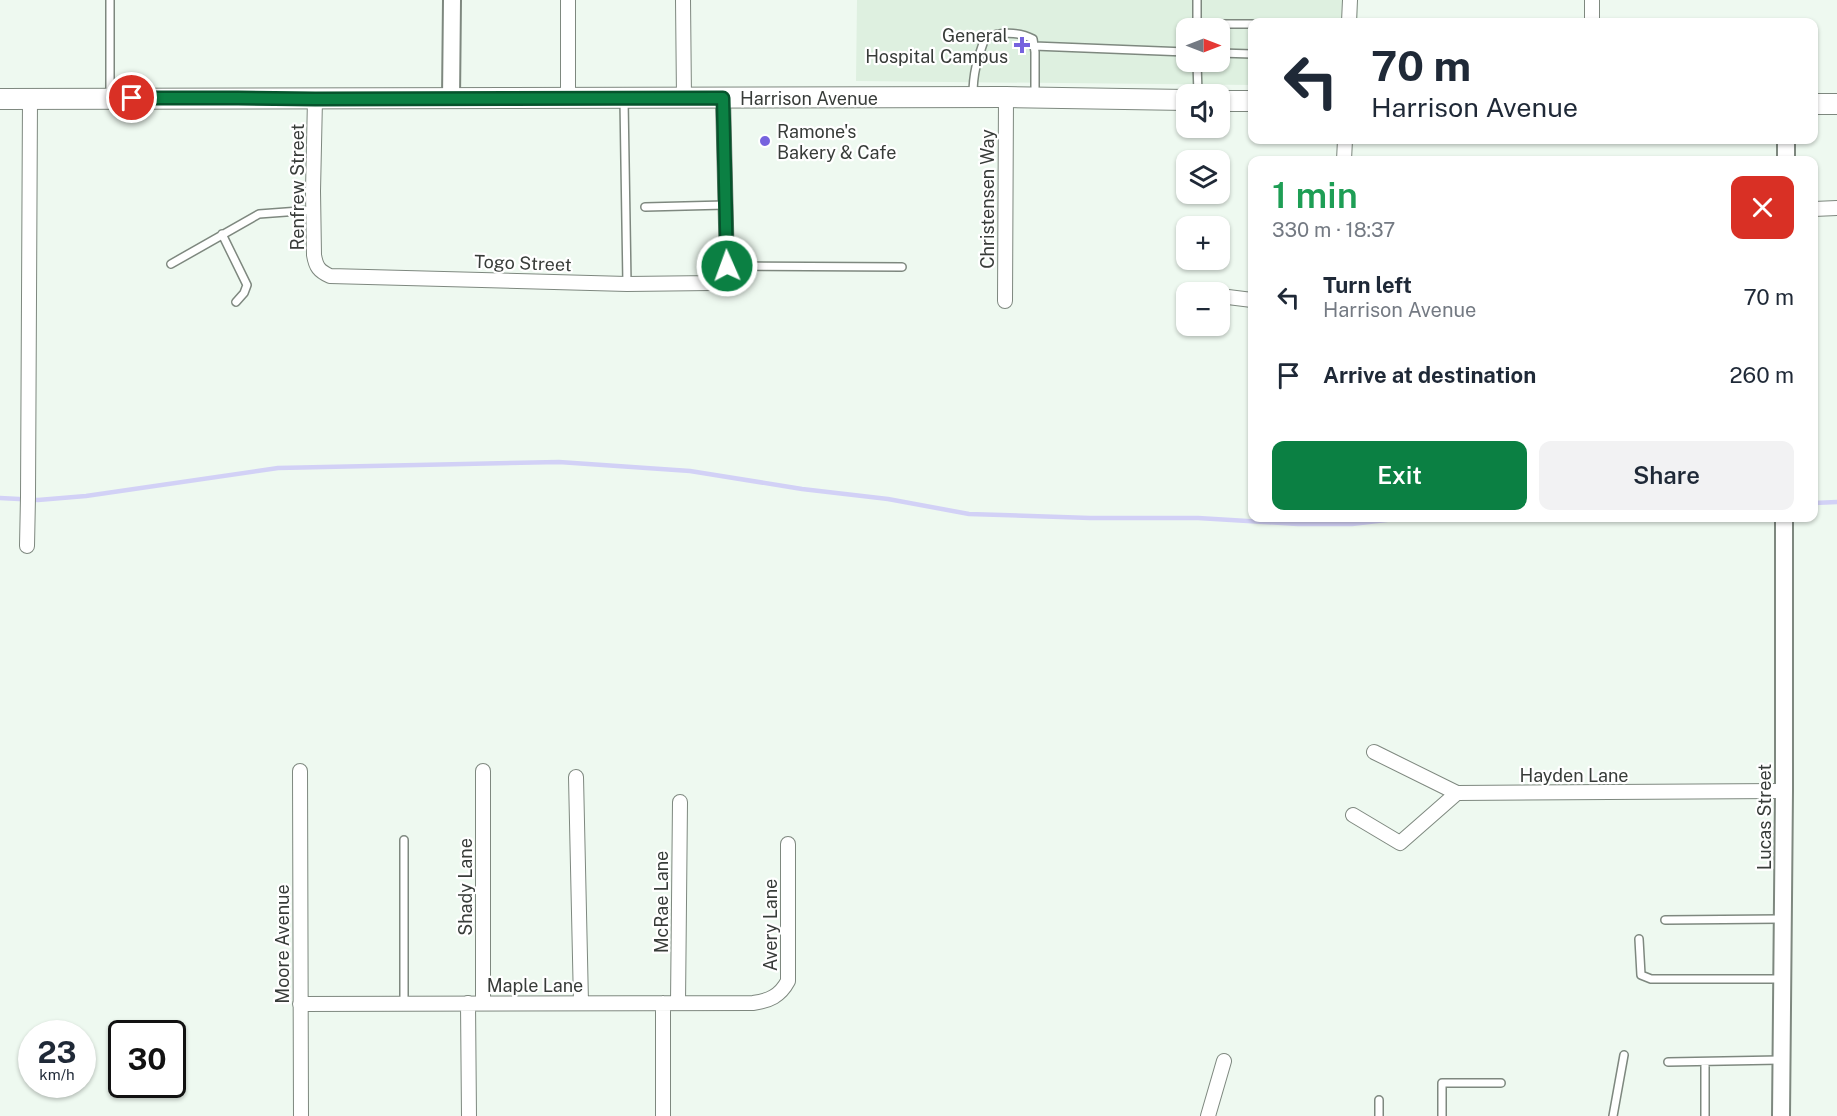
<!DOCTYPE html>
<meta charset="utf-8">
<style>
:root{--surface:#fff;--page:#f2f2f3;--text:#1f2937;--muted:#747a83;--accent:#0b8043}
body{margin:0;font-family:"Public Sans",sans-serif;background:var(--page);color:var(--text);height:100vh;display:flex;flex-direction:column;font-size:22px;white-space:nowrap}
*{box-sizing:border-box;margin:0}
p{font-size:20px;color:var(--muted)}
.icon{flex:none;width:33px;height:33px;fill:none;stroke:currentColor;stroke-width:2;stroke-linecap:round;stroke-linejoin:round}
.map{position:relative;flex:1;overflow:hidden}
.details{position:absolute;left:1248px;top:156px;width:570px;height:366px;display:flex;flex-direction:column;background:var(--surface);border-radius:12px;box-shadow:0 2px 4px #0004}
.details>*{flex:none}
.top-card{position:absolute;left:1248px;top:18px;width:570px;height:126px;border-radius:12px;box-shadow:0 2px 4px #0004;background:#fff;color:var(--text);overflow:hidden}
.needle{width:39px;rotate:90deg}
.fabs{position:absolute;left:1176px;top:18px;display:grid;gap:12px}
.fabs a{display:grid;place-items:center;width:54px;height:54px;border-radius:12px;background:var(--surface);box-shadow:0 2px 4px #0004;font-size:30px}
.speed{position:absolute;left:18px;top:1020px;display:flex;gap:12px;font-size:30px;font-weight:700;text-align:center}
.speed>*{display:grid;place-content:center;width:78px;height:78px;border-radius:50%;background:var(--surface);box-shadow:0 2px 4px #0004;line-height:1}
.speed small{font-size:15px;font-weight:400}
.speed .limit{border:3px solid #111;border-radius:9px;background:#fff;color:#111}
.pin{position:absolute;display:grid;place-items:center;width:51px;height:51px;color:#fff;margin:-26px;border:3px solid #fff;border-radius:50%;box-shadow:0 2px 6px #0007}
.me{position:absolute;width:66px;margin:-33px;rotate:358deg;stroke-linejoin:round;filter:drop-shadow(0 0 4px #0008)}
.turn{display:flex;align-items:center;gap:21px;height:126px;padding:0 24px;font-size:27px}
.turn .icon{width:78px;height:78px;stroke-width:2.5}
.turn b{display:block;font-size:42px;line-height:51px}
.round{display:grid;place-items:center;flex:none;width:63px;height:63px;border-radius:12px;background:var(--page)}
.headline{display:flex;align-items:center;justify-content:space-between;height:102px;padding:0 24px}
h1{font-size:36px;font-weight:600;line-height:45px;color:#1e9e55}
.action{display:flex;gap:12px;margin-top:auto;padding:12px 24px}
.action a{flex:1;height:69px;border-radius:12px;background:var(--accent);color:#fff;font-size:24px;font-weight:600;line-height:69px;text-align:center}
.action a+a{background:var(--page);color:var(--text)}
ul{padding:0;list-style:none}
li{display:flex;align-items:center;gap:18px;height:78px;padding:0 24px}
li div{flex:1}
li b{display:block;font-size:22px}
li em{font-style:normal}
.map>svg:first-child{display:block}
.built{fill:#def0e0;fill-rule:evenodd}
.lines{fill:none;stroke-linecap:round;stroke-linejoin:round}
.stream{stroke:#d2d1f6;stroke-width:4.5}
.service-casing{stroke:#7e887f;stroke-width:10}
.minor-casing{stroke:#7e887f;stroke-width:16}
.tertiary-casing{stroke:#7e887f;stroke-width:20}
.secondary-casing{stroke:#7e887f;stroke-width:22}
.service{stroke:#fff;stroke-width:7}
.minor{stroke:#fff;stroke-width:14}
.tertiary{stroke:#fff;stroke-width:16}
.secondary{stroke:#fff;stroke-width:20}
.route-casing{stroke:#07532c;stroke-width:15}
.route{stroke:#0b8043;stroke-width:10}
.poi-dot{fill:#7663de;stroke:#fff;stroke-width:2}
.labels{text-anchor:middle;dominant-baseline:central;stroke-width:4.5;stroke-linejoin:round;paint-order:stroke}
.poi-label{font-size:18px;fill:#383c39;stroke:#fff;text-anchor:end}
.street-label{font-size:18px;fill:#383c39;stroke:#fff}
</style>
<div class="map">
<svg width="1837" height="1116" viewBox="0 0 1837 1116">
<rect width="100%" height="100%" fill="#eef9f0"/>
<!-- built -->
<path class="built" d="M857,0H1358V22H1252V85L856,81ZM1186,28H1220V62H1186Z"/>
<g class="lines">
<!-- stream -->
<path class="stream" d="M0,498L38,500L86,496L278,468L559,462L690,471L802,489L888,499L969,514L1090,518H1198L1298,524H1352L1403,518
M1814,503L1837,502"/>
<defs>
<path id="service" d="M110,0V96
M1197,0V26
M1197,24H1252
M1034,46L1186,52
M1220,53L1252,54
M1197,62L1198,94
M973,95C973,73 977,60 985,38C999,32 1018,31 1033,39L1035,52V95
M624,100L627,284
M645,207L725,205
M222,234L247,285L244,293L236,302
M171,264L259,214L313,210
M727,266L902,267
M1665,920L1782,919
M1639,939L1641,975L1651,979H1782
M404,1003V840
M1668,1062L1781,1060
M1705,1062V1116
M1379,1116V1100
M1442,1116V1083H1501
M1613,1116L1624,1055"/>
<path id="minor" d="M568,0V98
M683,0L684,98
M1592,0V22
M1349,22L1350,0
M315,99L313,191L314,255C316,267 319,271 330,276L627,284L712,283L719,280L727,266L723,98
M1344,160L1345,140
M1814,209L1837,208
M1220,296L1252,300
M1005,301L1006,97
M27,546L28,497L30,99
M1374,752L1457,793L1784,791
M300,771L301,1116
M576,777L581,1003
M1353,815L1400,843L1457,793
M468,1003L469,1116
M483,1003V771
M678,1003L680,802
M300,1004L753,1003C769,1001 780,996 788,981V844
M663,1116V1003
M1208,1116L1224,1061"/>
<path id="tertiary" d="M451,99L452,0
M1786,160V140
M1781,1116L1784,791V518"/>
<path id="secondary" d="M0,99L1006,97L1186,100
M1220,101H1252
M1814,104H1837"/>
</defs>
<!-- service casing -->
<use href="#service" class="service-casing"/>
<!-- minor casing -->
<use href="#minor" class="minor-casing"/>
<!-- tertiary casing -->
<use href="#tertiary" class="tertiary-casing"/>
<!-- secondary casing -->
<use href="#secondary" class="secondary-casing"/>
<!-- service -->
<use href="#service" class="service"/>
<!-- minor -->
<use href="#minor" class="minor"/>
<!-- tertiary -->
<use href="#tertiary" class="tertiary"/>
<!-- secondary -->
<use href="#secondary" class="secondary"/>
</g>
<g class="lines">
<defs>
<path id="route" d="M132,98H238L315,99L723,98L727,266"/>
</defs>
<!-- route casing -->
<use href="#route" class="route-casing"/>
<!-- route -->
<use href="#route" class="route"/>
</g>
<!-- markers -->
<g class="poi-dot">
<path d="M1019 36h6v6h6v6h-6v6h-6v-6h-6v-6h6z"/>
<circle cx="765" cy="141" r="6"/>
</g>
<g class="labels">
<!-- poi labels -->
<g class="poi-label">
<text x="1008" y="35">General<tspan x="1008" dy="21">Hospital Campus</tspan></text>
<text x="777" y="131" text-anchor="start">Ramone's<tspan x="777" dy="21">Bakery &amp; Cafe</tspan></text>
</g>
<!-- street labels -->
<g class="street-label">
<text x="809" y="98">Harrison Avenue</text>
<text transform="translate(297 187) rotate(-90)">Renfrew Street</text>
<text transform="translate(987 199) rotate(-90)">Christensen Way</text>
<text transform="translate(523 263) rotate(2)">Togo Street</text>
<text x="1574" y="775">Hayden Lane</text>
<text transform="translate(1764 817) rotate(-90)">Lucas Street</text>
<text transform="translate(465 887) rotate(-90)">Shady Lane</text>
<text transform="translate(661 902) rotate(-90)">McRae Lane</text>
<text transform="translate(770 925) rotate(-90)">Avery Lane</text>
<text transform="translate(282 944) rotate(-90)">Moore Avenue</text>
<text x="535" y="985">Maple Lane</text>
</g>
</g>
</svg>
<div class="fabs">
<a><svg class="needle" viewBox="-14 -14 28 28"><path d="M0-13l5 13h-10z" fill="#e53935"/><path d="M0 13l5-13h-10z" fill="#747a83"/></svg></a>
<a><svg class="icon" aria-label="sound" viewBox="0 0 24 24"><path d="M4 9h4l5-4v14l-5-4H4zM17 9q2 3 0 6"/></svg></a>
<a><svg class="icon" aria-label="layers" viewBox="0 0 24 24"><path d="M12 4l9 5-9 5-9-5zM3 14l9 5 9-5"/></svg></a>
<a>+</a>
<a>−</a>
</div>
<div class="speed"><div>23<small>km/h</small></div><div class="limit">30</div></div>
<div class="pin" style="left:132px;top:98px;background:#d93025"><svg class="icon" aria-label="arrive" viewBox="0 0 24 24"><path d="M6 21V4h12l-3 4 3 4H6"/></svg></div>
<svg class="me" style="left:727px;top:266px" viewBox="-20 -20 40 40"><circle r="17" fill="#0b8043" stroke="#fff" stroke-width="3"/><path d="M0-11L8 9 0 5-8 9z" fill="#fff"/></svg>
<div class="top-card">
<div class="turn"><svg class="icon" aria-label="left" viewBox="0 0 24 24"><path d="M17 20v-9H6M10 6l-5 5 5 5"/></svg><div><b>70 m</b>Harrison Avenue</div></div>
</div>
<section class="details">
<div class="headline"><div><h1>1 min</h1><p>330 m · 18:37</p></div><a class="round" style="background:#d93025;color:#fff"><svg class="icon" aria-label="close" viewBox="0 0 24 24"><path d="M6 6l12 12M18 6L6 18"/></svg></a></div>
<ul>
<li><svg class="icon" aria-label="left" viewBox="0 0 24 24"><path d="M17 20v-9H6M10 6l-5 5 5 5"/></svg><div><b>Turn left</b><p>Harrison Avenue</p></div><em>70 m</em></li>
<li><svg class="icon" aria-label="arrive" viewBox="0 0 24 24"><path d="M6 21V4h12l-3 4 3 4H6"/></svg><div><b>Arrive at destination</b></div><em>260 m</em></li>
</ul>
<div class="action"><a>Exit</a><a>Share</a></div>
</section>
</div>
